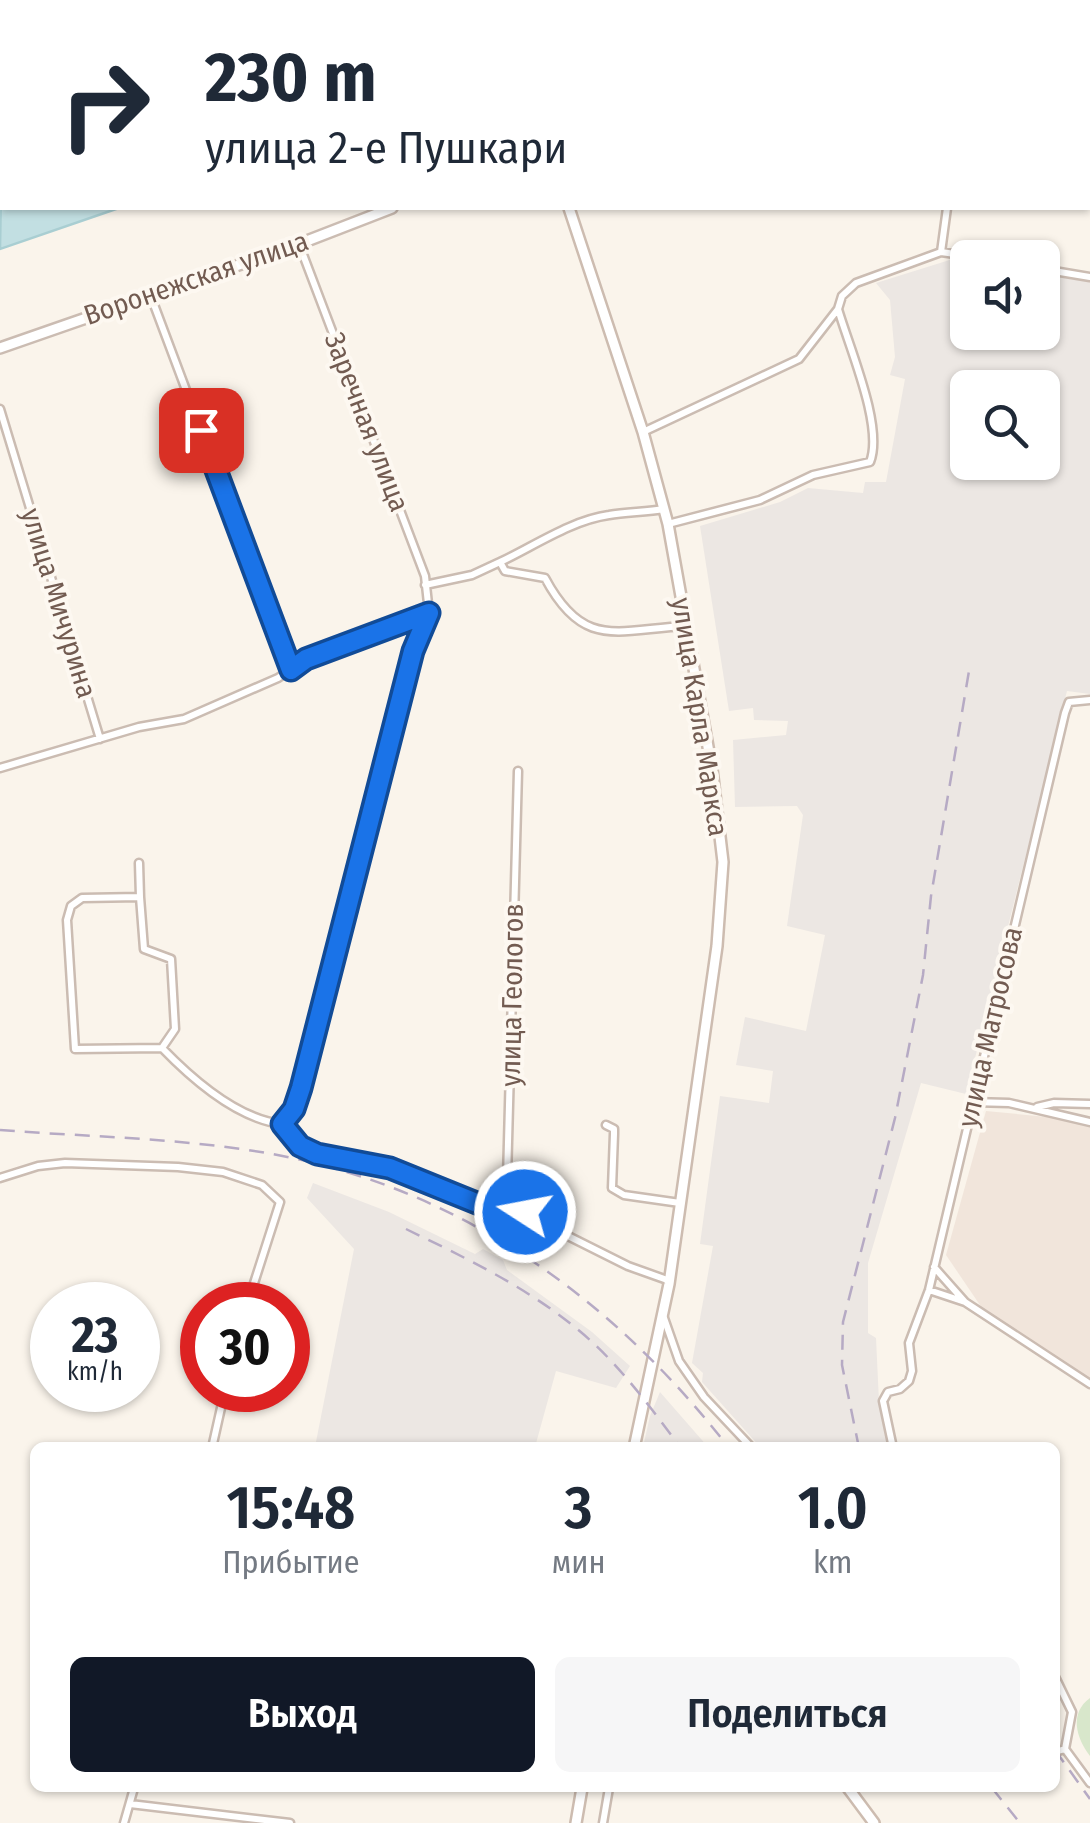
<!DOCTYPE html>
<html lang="ru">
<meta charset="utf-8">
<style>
:root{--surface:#fff;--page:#f6f6f7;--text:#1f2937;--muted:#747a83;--accent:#111827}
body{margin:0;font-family:"Fira Sans Condensed",sans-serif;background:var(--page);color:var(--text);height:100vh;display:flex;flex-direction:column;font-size:38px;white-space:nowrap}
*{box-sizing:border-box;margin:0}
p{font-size:32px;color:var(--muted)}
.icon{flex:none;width:55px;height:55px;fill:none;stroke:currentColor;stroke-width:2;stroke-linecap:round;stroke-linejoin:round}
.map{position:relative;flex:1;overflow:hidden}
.panel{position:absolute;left:30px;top:1442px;width:1030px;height:350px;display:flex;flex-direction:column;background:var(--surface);border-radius:15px;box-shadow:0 2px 8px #0004}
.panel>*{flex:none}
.top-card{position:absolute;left:0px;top:0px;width:1090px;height:210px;box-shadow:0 2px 8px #0004;background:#fff;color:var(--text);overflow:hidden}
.buttons{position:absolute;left:950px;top:240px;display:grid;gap:20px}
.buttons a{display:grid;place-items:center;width:110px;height:110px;border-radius:15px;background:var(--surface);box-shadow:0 2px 8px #0004;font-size:50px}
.speed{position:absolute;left:30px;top:1282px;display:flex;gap:20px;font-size:50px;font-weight:700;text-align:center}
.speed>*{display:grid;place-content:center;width:130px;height:130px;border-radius:50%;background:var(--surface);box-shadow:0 2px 8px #0004;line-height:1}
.speed small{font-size:25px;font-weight:400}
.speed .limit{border:15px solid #d22;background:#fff;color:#111}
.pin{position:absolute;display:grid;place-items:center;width:85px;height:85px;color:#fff;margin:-42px;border-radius:20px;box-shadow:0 5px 15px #0006}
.me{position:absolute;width:110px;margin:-55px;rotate:281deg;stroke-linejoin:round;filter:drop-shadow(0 0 8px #0008)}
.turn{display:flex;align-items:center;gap:35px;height:210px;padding:0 40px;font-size:45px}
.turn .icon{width:130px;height:130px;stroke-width:2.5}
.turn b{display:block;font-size:70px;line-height:85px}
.eta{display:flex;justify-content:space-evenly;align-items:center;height:170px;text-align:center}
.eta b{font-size:60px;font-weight:600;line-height:70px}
.primary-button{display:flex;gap:20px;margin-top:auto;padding:20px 40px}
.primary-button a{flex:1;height:115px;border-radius:15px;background:var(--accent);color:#fff;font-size:40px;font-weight:600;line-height:115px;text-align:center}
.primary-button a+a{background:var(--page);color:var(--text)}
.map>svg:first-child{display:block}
.residential{fill:#f1e5db}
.industrial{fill:#ece7e3;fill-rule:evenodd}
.green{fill:#d8e7cb}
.water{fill:#c2dfe2;stroke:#a9ced2;stroke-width:2.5}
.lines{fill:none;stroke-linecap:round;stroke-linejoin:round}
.minor-casing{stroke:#cbbcb2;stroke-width:11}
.tertiary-casing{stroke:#cbbcb2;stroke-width:14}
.secondary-casing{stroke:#cdbcb0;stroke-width:14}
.minor{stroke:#fff;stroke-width:6}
.tertiary{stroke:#fff;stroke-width:9}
.secondary{stroke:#fff;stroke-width:9}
.rail{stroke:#b6aac4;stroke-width:2.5;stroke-dasharray:15 10;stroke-linecap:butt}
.route-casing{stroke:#114b97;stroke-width:25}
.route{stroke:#1a73e8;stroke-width:18}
.labels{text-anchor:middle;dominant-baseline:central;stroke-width:8;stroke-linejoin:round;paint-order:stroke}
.street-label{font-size:28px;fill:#725b51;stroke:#fdf8f1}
</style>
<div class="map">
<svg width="1090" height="1823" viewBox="0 0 1090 1823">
<rect width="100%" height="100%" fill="#faf4eb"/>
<!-- residential -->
<path class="residential" d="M986,1111L1090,1121V1378L1051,1359L984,1311L946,1255Z"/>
<!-- industrial -->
<path class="industrial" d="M956,258L967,260L968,332H1042L1043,273L1090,282V694L1067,691L966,1094L921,1083L868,1263V1333L876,1338L879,1402L891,1447H760L702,1382L703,1373L692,1363L713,1246L700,1244L720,1096L769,1103L773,1071L736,1065L745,1017L806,1031L825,935L787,926L803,815L797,806L735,807L733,740L786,735L788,721L754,720L753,708L729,711L700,526L780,502L808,488L863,493L865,482H886L905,379L890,375L895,357L890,300L876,283ZM968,388H1042V462H968Z
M313,1183L389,1212L475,1254L483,1249L503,1260L507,1270L592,1332L630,1366L616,1388L556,1371L535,1447H315L354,1249L307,1198Z
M660,1392L708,1447H643L650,1416Z"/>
<!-- green -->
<path class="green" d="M1090,1698V1756C1076,1738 1069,1713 1090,1698Z"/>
<!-- water -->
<path class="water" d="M2,132V208H119L0,249Z"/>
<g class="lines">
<defs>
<path id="minor" d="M28,0L29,2
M535,0L536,2
M561,0L562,2
M176,2L181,0
M1088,87H1090
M0,110L2,109
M941,252L947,208
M1042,269L1090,277
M150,294L291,670
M0,409L100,739
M643,432L799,359L838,309L842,296L856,283L941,252L983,258
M668,524L760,500L813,475L870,462C884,427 849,347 838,309
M500,562C534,546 572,520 609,515C626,512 646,512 664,509
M425,585L472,575L500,562L505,571L545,578C584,651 618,629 686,626
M0,768L139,727L184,719L278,678L306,659L429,613
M518,771L507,1179L509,1194L525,1212
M139,863L140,897
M162,1048L175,1029L171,959L144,949L140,897L82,898L71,906L67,920L75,1049L162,1048C193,1080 237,1119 282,1124
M972,1102L1009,1103L1090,1122
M1037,1107L1054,1103L1090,1104
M282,1124L294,1109L301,1088L413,651L429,613L425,576L299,244
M282,1124L300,1146L317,1155L390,1168L479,1204L519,1206
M606,1125L614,1129V1134L612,1188L624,1195L680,1203
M0,1178L38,1166L65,1163L178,1167L223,1172L262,1185L280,1202L247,1305
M528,1216L628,1266L670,1281
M929,1290L965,1302L934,1267
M965,1302L1090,1384
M664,1318L679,1361L704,1397L752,1448
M212,1448L225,1390
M893,1448L883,1401L888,1392L900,1389L909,1381L912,1371L909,1343L929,1290L1065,713L1069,702L1090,700
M1055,1677L1072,1712L1065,1749L1090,1783
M1055,1752L1065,1749
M130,1804L290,1823
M124,1823L134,1788
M603,1823L609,1788"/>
<path id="tertiary" d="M0,348L299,244L392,208"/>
<path id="secondary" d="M494,0L495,2
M569,208L643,432L668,524L712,769L723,862L717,946L669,1284L634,1448
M848,1788L874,1823
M576,1823L582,1788"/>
</defs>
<!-- minor casing -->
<use href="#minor" class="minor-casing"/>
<!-- tertiary casing -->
<use href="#tertiary" class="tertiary-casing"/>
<!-- secondary casing -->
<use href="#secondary" class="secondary-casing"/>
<!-- minor -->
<use href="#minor" class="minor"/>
<!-- tertiary -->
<use href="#tertiary" class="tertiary"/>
<!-- secondary -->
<use href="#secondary" class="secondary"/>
<!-- rail -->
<path class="rail" d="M0,1130C101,1138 211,1138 310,1162C481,1203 623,1311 729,1448
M406,1229C470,1260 537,1292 591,1341C625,1372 653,1411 681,1448
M859,1448L842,1365L843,1322L895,1118L923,975L931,896L969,671
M1055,1750L1090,1799
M992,1788L1020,1823"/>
</g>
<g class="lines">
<defs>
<path id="route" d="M201,430L291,670L306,659L429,613L413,651L301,1088L294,1109L282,1124L300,1146L317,1154L390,1168L479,1204L519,1206L525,1212"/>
</defs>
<!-- route casing -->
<use href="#route" class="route-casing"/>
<!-- route -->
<use href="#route" class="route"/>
</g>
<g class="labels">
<!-- street labels -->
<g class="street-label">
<text transform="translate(196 278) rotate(-19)">Воронежская улица</text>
<text transform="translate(367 422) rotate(69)">Заречная улица</text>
<text transform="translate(59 603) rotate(73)">улица Мичурина</text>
<text transform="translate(700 717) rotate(81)">улица Карла Маркса</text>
<text transform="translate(512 995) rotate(-89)">улица Геологов</text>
<text transform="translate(990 1027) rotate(-77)">улица Матросова</text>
</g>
</g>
</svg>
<div class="buttons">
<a><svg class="icon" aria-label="sound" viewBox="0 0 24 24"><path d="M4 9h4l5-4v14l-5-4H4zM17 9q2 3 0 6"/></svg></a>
<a><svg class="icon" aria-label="search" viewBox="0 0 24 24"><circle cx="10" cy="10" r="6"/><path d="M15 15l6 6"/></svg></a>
</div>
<div class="speed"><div>23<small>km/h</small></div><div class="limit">30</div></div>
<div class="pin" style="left:201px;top:430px;background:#d93025"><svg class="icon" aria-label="arrive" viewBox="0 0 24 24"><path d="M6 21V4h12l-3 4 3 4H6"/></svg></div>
<svg class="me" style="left:525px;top:1212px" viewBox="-20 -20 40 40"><circle r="17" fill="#1a73e8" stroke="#fff" stroke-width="3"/><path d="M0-11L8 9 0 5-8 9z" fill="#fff"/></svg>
<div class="top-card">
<div class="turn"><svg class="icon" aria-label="right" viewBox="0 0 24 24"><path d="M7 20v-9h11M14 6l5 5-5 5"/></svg><div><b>230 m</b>улица 2-е Пушкари</div></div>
</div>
<section class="panel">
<div class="eta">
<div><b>15:48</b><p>Прибытие</p></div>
<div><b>3</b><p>мин</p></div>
<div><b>1.0</b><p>km</p></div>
</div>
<div class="primary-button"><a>Выход</a><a>Поделиться</a></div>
</section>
</div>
